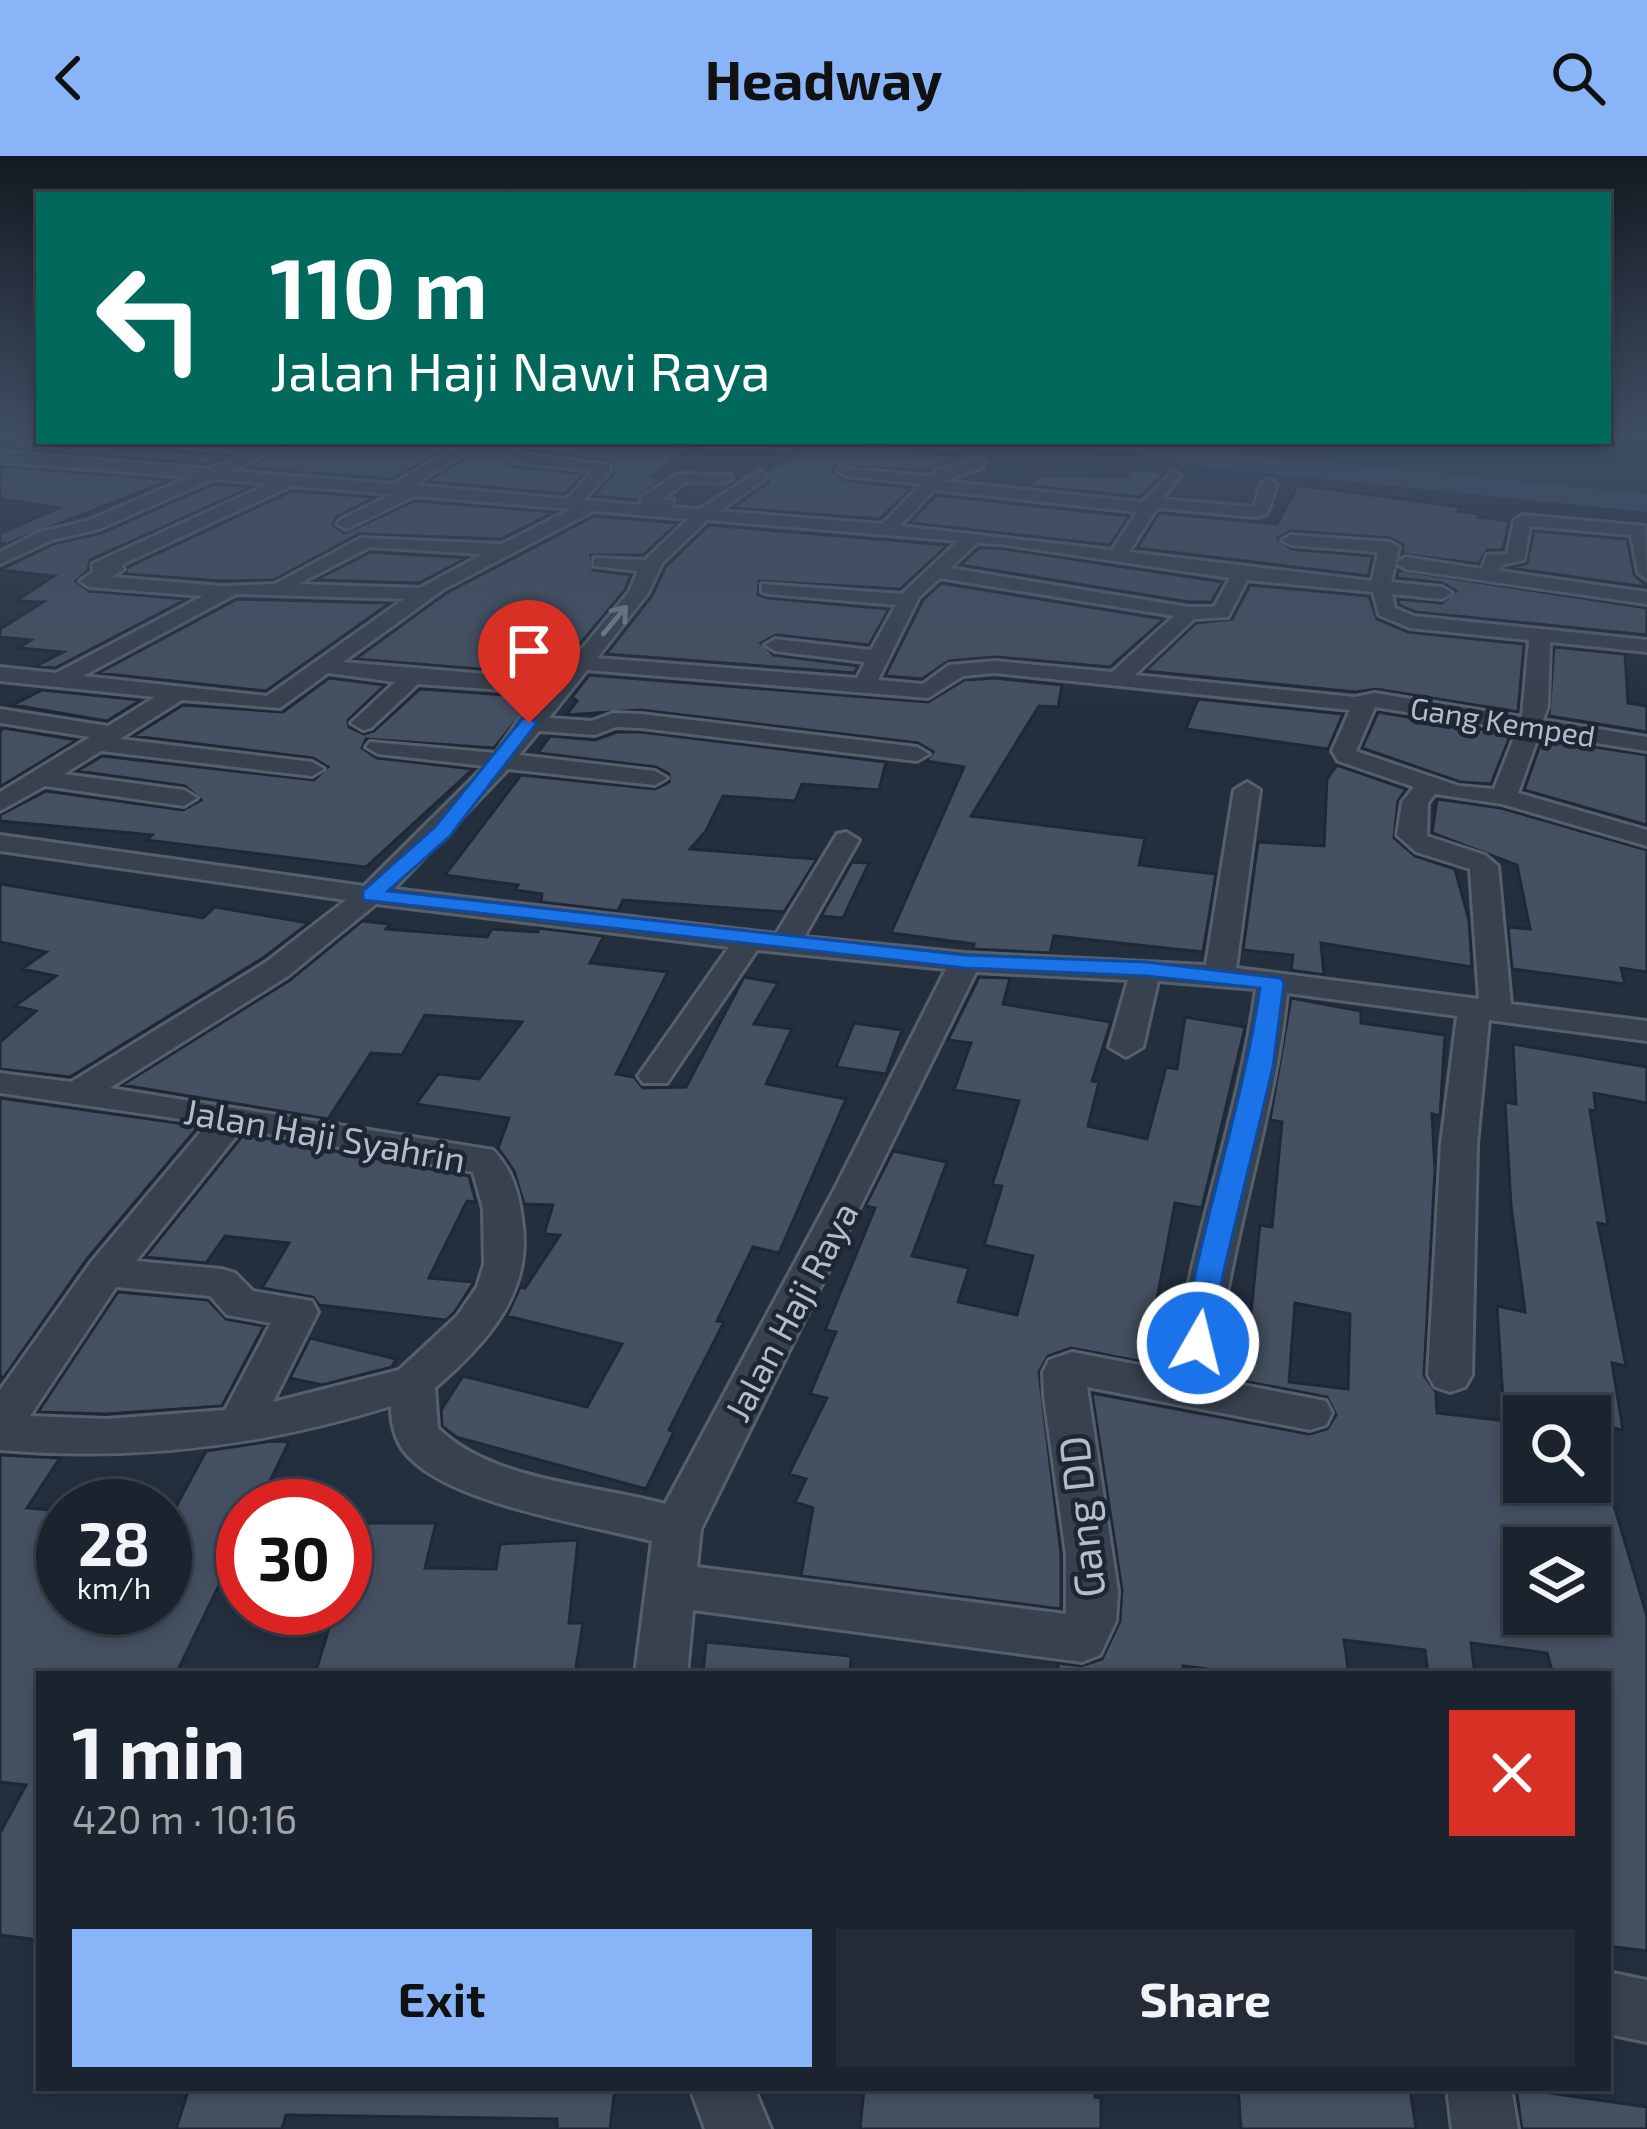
<!DOCTYPE html>
<meta charset="utf-8">
<style>
:root{--surface:#1b232e;--page:#242b36;--text:#f1f3f6;--muted:#a0a4aa;--line:#39404a;--accent:#8ab4f8}
body{margin:0;font-family:"Exo 2",sans-serif;background:var(--page);color:var(--text);height:100vh;display:flex;flex-direction:column;font-size:45px;white-space:nowrap}
*{box-sizing:border-box;margin:0}
p{font-size:39px;color:var(--muted)}
.icon{flex:none;width:66px;height:66px;fill:none;stroke:currentColor;stroke-width:2;stroke-linecap:round;stroke-linejoin:round}
.map{position:relative;flex:1;overflow:hidden}
.drawer{position:absolute;left:36px;top:1515px;width:1575px;height:420px;display:flex;flex-direction:column;background:var(--surface);border-radius:0px;box-shadow:0 6px 18px #0003,0 0 0 3px var(--line)}
.drawer>*{flex:none}
.guide{position:absolute;left:36px;top:36px;width:1575px;height:252px;border-radius:0px;box-shadow:0 6px 18px #0003,0 0 0 3px var(--line);background:#00695c;color:#fff;overflow:hidden}
.controls{position:absolute;left:1503px;top:1239px;display:grid;gap:24px}
.controls a{display:grid;place-items:center;width:108px;height:108px;border-radius:0px;background:var(--surface);box-shadow:0 6px 18px #0003,0 0 0 3px var(--line);font-size:60px}
.speed{position:absolute;left:36px;top:1323px;display:flex;gap:24px;font-size:60px;font-weight:700;text-align:center}
.speed>*{display:grid;place-content:center;width:156px;height:156px;border-radius:50%;background:var(--surface);box-shadow:0 6px 18px #0003,0 0 0 3px var(--line);line-height:1}
.speed small{font-size:30px;font-weight:400}
.speed .limit{border:18px solid #d22;background:#fff;color:#111}
.pin{position:absolute;display:grid;place-items:center;width:102px;height:102px;color:#fff;margin:-123px -51px;border-radius:50% 50% 50% 0;rotate:-45deg;box-shadow:0 0 12px #0007}
.pin .icon{rotate:45deg}
.me{position:absolute;width:132px;margin:-66px;rotate:8deg;stroke-linejoin:round;filter:drop-shadow(0 0 9px #0008)}
.turn{display:flex;align-items:center;gap:42px;height:252px;padding:0 36px;font-size:54px}
.turn .icon{width:156px;height:156px;stroke-width:2.5}
.turn b{display:block;font-size:84px;line-height:102px}
.round{display:grid;place-items:center;flex:none;width:126px;height:126px;border-radius:0px;background:var(--page)}
.overview{display:flex;align-items:center;justify-content:space-between;height:204px;padding:0 36px}
h1{font-size:72px;font-weight:700;line-height:90px}
.button{display:flex;gap:24px;margin-top:auto;padding:24px 36px}
.button a{flex:1;height:138px;border-radius:0px;background:var(--accent);color:#111;font-size:48px;font-weight:700;line-height:138px;text-align:center}
.button a+a{background:var(--page);color:var(--text)}
header{display:flex;justify-content:space-between;align-items:center;height:156px;padding:0 36px;background:var(--accent);color:#111;font-size:54px;font-weight:700}
.map>svg:first-child{display:block}
.green{fill:#263c3f}
.lines{fill:none;stroke-linecap:round;stroke-linejoin:round}
.river{fill:#394c67;fill-rule:evenodd}
.building{fill:#455162;stroke:#1f2835;stroke-width:3;fill-rule:evenodd}
.minor-casing{stroke:#565f6c;stroke-width:6}
.minor{fill:#38414e;fill-rule:evenodd}
.oneway{stroke:#7c8592}
.route{fill:#1a73e8;stroke:#114b97;stroke-width:3}
.labels{text-anchor:middle;dominant-baseline:central;stroke-width:9;stroke-linejoin:round;paint-order:stroke}
.far-street-label{font-size:30px;fill:#b4bcc9;stroke:#1d2633}
.street-label{font-size:36px;fill:#b4bcc9;stroke:#1d2633}
.near-street-label{font-size:42px;fill:#b4bcc9;stroke:#1d2633}
</style>
<header><svg class="icon" aria-label="back" viewBox="0 0 24 24"><path d="M15 5l-7 7 7 7"/></svg>Headway<svg class="icon" aria-label="search" viewBox="0 0 24 24"><circle cx="10" cy="10" r="6"/><path d="M15 15l6 6"/></svg></header>
<div class="map">
<svg width="1647" height="1973" viewBox="0 0 1647 1973">
<rect width="100%" height="100%" fill="#242f3e"/>
<!-- green -->
<path class="green" d="M1608,280H1647V347L1008,285H1608Z"/>
<g class="lines">
<!-- river -->
<path class="river" d="M1112,285H1155L1179,292L1647,338V356L1177,308L1115,291Z"/>
</g>
<!-- building -->
<path class="building" d="M21,280L39,281V285H166L176,296L230,299L208,308L0,292Z
M299,285H500L495,296L512,310L584,318L565,338L427,326L466,301L467,288L460,286L392,323L248,312Z
M526,285H595L691,292L651,320L663,322L636,344L593,340L613,318V306L521,293Z
M812,287L851,289L958,300L928,315L835,310L833,316L845,324L912,332L880,363L732,352L769,326L767,315Z
M0,310L171,324L7,388L0,387V377L59,352L0,343Z
M1131,313L1166,316L1140,341L963,323L1031,327L1040,319L1126,321Z
M214,328L252,331L90,404L88,414L76,425L89,435L187,443L55,512L36,510L63,496L18,492L31,484L0,481V473L43,446L16,445L54,420L0,414L53,388L101,377Z
M1298,329L1461,351L1458,355L1479,358L1478,361L1509,365L1503,394H1487L1479,408L1402,398L1403,389L1390,382L1291,375L1278,382L1291,393L1373,400L1368,420L1137,392L1159,357L1277,368Z
M292,335L376,341L336,361L333,369L344,377L415,345L555,356L501,383L359,378L274,424L222,425L125,418L128,411Z
M936,339L1129,360L1110,389L909,367Z
M594,360L678,367L643,399H591L593,414L631,419L625,434L554,519L355,503L446,437Z
M709,369L948,389L900,433L759,425L758,439L768,442L889,453L869,489L776,479L761,487L774,499L858,510L854,517L606,498L652,440L666,410Z
M1534,375L1627,383L1634,418L1647,431L1509,412L1527,407Z
M979,392H999L1223,426L1211,446H1189L960,409Z
M371,396L467,402L419,427L315,424Z
M1398,414L1647,452V479L1415,456L1399,449L1398,443L1442,447L1456,435L1442,427L1397,422Z
M941,427L1164,463L1110,511L995,501L949,505L922,523L885,520L923,444Z
M1250,429L1369,440L1377,463L1408,476L1524,488L1518,556L1376,533L1355,536L1145,515L1196,467L1232,463Z
M237,443L390,447L266,535L98,517Z
M1554,491L1625,498L1628,547L1647,550V576L1549,560Z
M589,519L928,546L964,524L995,522L1062,529L1058,551L1039,550L971,660L1145,682L1139,709L1216,718L1203,796L1054,780L1050,797L973,793L974,788L891,777L964,611L926,605L933,596L918,587L641,554L566,559L577,545L572,541Z
M329,522L385,529L348,564L349,571L364,578L374,575L420,533L535,541L494,592L366,583L362,592L377,602L473,613L366,711L146,684L152,679L0,665V659L46,635L183,654L201,644L185,630L77,615L102,600L314,624L328,611L313,602L133,580L183,549L283,556Z
M42,534L141,544L107,565L13,549Z
M1198,543L1343,558L1328,593L1186,573Z
M1378,556L1511,578L1491,628L1460,626L1362,592Z
M4,572L77,584L0,631V575Z
M617,576H641L886,606L879,634L802,628L795,645L723,640L706,675L690,693L817,703L784,756L623,744L618,755L541,746L542,738L515,734L518,729L445,719L521,619L655,633L669,626V618L656,611L538,597L550,580L595,584Z
M1542,583L1647,599V669L1524,634Z
M1337,609L1406,633L1398,645L1394,682L1415,700L1455,713L1469,764L1472,811L1321,787L1324,819L1291,814L1293,799L1243,794L1258,686L1324,690L1327,623Z
M1437,643L1501,652L1647,694V816L1621,812L1625,828L1512,813L1508,771L1530,773L1517,709L1432,677Z
M852,706L869,707L843,762L821,760Z
M0,728L203,762L215,751L309,767L263,802L70,921L0,913V886L36,855L15,850L56,820L22,813L46,796L0,786Z
M362,765L390,768L386,773L487,781L492,773L538,776V772L604,780L590,807L668,816L616,918L634,921L643,932L686,931L744,821L778,827L754,868L792,873L766,928L846,943L779,1097L753,1091L717,1165L724,1166L669,1274L674,1276L646,1333L456,1281L442,1270L441,1254L463,1220L587,1251L622,1188L507,1160L520,1131L525,1132L560,1079L544,1078L553,1049L524,1048L514,1015L498,992L509,962L416,948L438,918L479,923L522,866L425,859L402,899L371,897L328,963L122,929L290,824Z
M979,821L1010,822L1003,848L1111,866L1092,925L1099,926L1088,970L1147,983L1166,911L1177,913L1185,861L1245,871L1202,1052L1175,1047L1150,1181L1173,1187L1179,1200L1197,1207L1224,1198L1228,1170L1249,1175L1260,1069L1272,1071L1282,966L1270,964L1291,842L1361,855V867L1445,879L1440,960L1432,958L1435,1014L1424,1219L1436,1236L1437,1257L1524,1267V1326H1607L1647,1460V1795L1608,1790V1518H1553L1547,1497L1471,1487L1475,1518H1428L1425,1494L1344,1484L1349,1518H1246L1183,1510L1182,1518H1058V1507L1081,1510L1102,1503L1120,1465L1122,1434L1092,1237L1309,1278L1327,1273L1336,1259L1327,1241L1071,1192L1048,1200L1039,1216L1061,1398V1453L801,1420L813,1352L795,1346L806,1323L789,1318L827,1242L810,1238L836,1176L825,1174L875,1052L865,1050L893,995L947,1006L912,1100L969,1112L958,1146L1017,1159L1033,1100L984,1089L1002,1030L992,1029L1019,945L954,934L971,887L948,884ZM1295,1147L1350,1158L1348,1233L1289,1226ZM1524,1392H1590V1458H1524Z
M854,867L902,874L886,918L836,911Z
M1513,888L1647,911V947L1594,937L1596,955L1590,954L1608,1069L1598,1067L1626,1210L1612,1207L1623,1274L1590,1267V1260H1504L1497,1150L1525,1156L1511,1050L1505,946L1516,948Z
M0,942L199,970L87,1103L4,1221H0Z
M244,978L469,1020L476,1046L467,1045L429,1122L474,1126L454,1157L446,1164L319,1149L313,1141L262,1132L289,1087L225,1080L206,1107L145,1101Z
M118,1136L208,1144L226,1163L264,1170L222,1250L106,1258L38,1256Z
M310,1182L396,1203L392,1211L322,1229L290,1222Z
M272,1285L289,1286L258,1350H243V1380L176,1518H39V1784L0,1779V1677L26,1629L0,1626V1299L60,1302L27,1352L63,1355V1452H165V1371L206,1295Z
M361,1367H436L425,1412L496,1413L500,1388L578,1384L569,1467H583L575,1518H315L335,1452H345V1419Z
M706,1486L851,1500L850,1518H703Z
M189,1932H615L610,1973H557V1963L286,1959L282,1973H176Z
M864,1932H1095V1941L1101,1942V1973H860Z
M1238,1932H1410L1416,1973H1241Z
M1516,1932L1647,1951V1973H1522Z"/>
<g class="lines">
<defs>
<path id="minor" d="M170,285H295L231,315L393,328L459,290L464,291V297L414,329L567,343L593,315L512,306L498,293L506,285H522L514,294L517,297L610,309V315L584,344L640,349L641,342L677,318L730,319L732,322L724,327L686,326L663,343L673,344V351L700,353L759,315L767,320L765,323L719,355L882,368L922,328L845,320L837,315L839,312L930,320L936,314L978,303L983,305V311L943,325L1142,346L1173,315L1181,320L1161,343L1254,351L1261,328L1269,323L1277,328L1267,358L1255,361L1157,352L1129,396L1372,425L1378,396L1291,389L1282,384L1291,379L1390,386L1399,391L1391,426L1442,431L1452,437L1442,443L1392,438L1395,452L1414,460L1647,484V496L1550,486L1548,550L1543,564L1647,581V595L1539,578L1518,637L1647,674V690L1502,648L1435,638L1428,647L1427,680L1485,699L1498,710L1511,848L1647,865V885L1489,864L1477,988L1472,1219L1465,1231L1450,1236L1435,1231L1428,1219L1441,988L1457,860L1287,837C1275,956 1235,1069 1219,1187L1213,1198L1198,1203L1183,1198L1177,1187C1197,1067 1240,953 1256,833L1158,825L1143,891L1126,901L1109,891L1128,824L976,816L701,1373L697,1411L1066,1458V1398L1044,1240L1043,1216L1049,1204L1072,1196L1326,1245L1332,1257L1326,1269L1310,1274L1087,1231L1118,1435L1116,1465L1100,1499L1082,1506L693,1454L687,1518H635L652,1385C589,1369 454,1348 410,1302C396,1289 391,1269 391,1250C262,1291 134,1305 0,1294V1234L91,1106L208,967L0,937V917L71,926L266,806L346,744L0,695V679L364,730L485,610L378,598L366,591L370,586L496,597L520,562L545,537L418,528L371,572L363,574L351,567L395,526L328,517L280,552L182,544L120,583L312,606L324,613L312,620L101,595L64,618L184,634L197,642L184,650L45,630L0,655V636L90,581L0,567V553L108,570L155,541L0,525V511L56,517L203,440L89,431L80,425L93,416L92,408L269,328L213,323L99,373L52,384L0,408V396L40,376L87,365L190,321L0,306V296L209,313L249,296L176,291ZM291,330L392,338L340,364L337,368L346,373L414,340L571,353L502,388L361,382L275,428L222,430L112,421L124,413L121,409ZM934,334L1137,356L1112,394L900,370ZM593,355L688,363L645,404L594,402V410L638,415L629,436L556,524L343,506L444,433ZM707,364L958,385L902,438L762,428V436L769,438L896,449L871,494L775,483L765,489L775,495L865,506L857,522L597,502L648,437L662,407ZM977,387L999,388L1230,422L1214,451H1189L950,412ZM370,391L483,398L420,432L298,428ZM940,422L1174,460L1112,516L995,505L949,509L923,528L878,524L919,441ZM1247,424L1373,436L1379,459L1410,472L1529,484L1522,561L1375,537L1355,541L1135,519L1194,463L1228,461ZM236,438L404,443L267,540L83,520ZM587,514L928,542L963,520L995,517L1350,554L1332,595L1338,605L1414,631L1402,646L1397,679L1416,696L1470,713L1479,843L1236,812L1260,634L1247,626L1234,634L1206,809L965,797L804,781L859,684L846,676L837,678L776,778L394,733L508,613L655,629L667,622L655,615L519,599L539,575L595,579L616,571L641,572L917,605L929,598L917,591L641,558L613,557L592,565L549,562ZM1375,551L1517,574L1494,633L1459,630L1356,595ZM376,748L729,791L638,920L643,927H667L757,794L946,813L833,1036L665,1348C593,1328 493,1326 438,1272L435,1232C487,1187 534,1136 522,1063C519,1037 512,1013 493,994L110,932L288,820ZM242,973L473,1016L483,1053L484,1108L477,1131L457,1160L399,1214L273,1246L318,1156L312,1145L253,1135L235,1117L221,1113L136,1105ZM116,1131L210,1140L227,1159L271,1167L225,1254L106,1263L30,1260Z
M693,285H796L798,288L791,292L700,289Z
M1523,359L1645,370L1647,423L1638,417L1631,379L1530,370L1524,404L1501,409L1500,415L1647,436V448L1405,413L1396,407L1405,401L1482,413L1487,399L1507,398L1514,364Z
M1608,1816L1647,1824V1886L1608,1878Z
M690,1932H754L771,1973H705Z
M1447,1932H1511L1518,1973H1452Z"/>
</defs>
<!-- minor casing -->
<use href="#minor" class="minor-casing"/>
<!-- minor -->
<use href="#minor" class="minor"/>
</g>
<!-- one-way arrows -->
<defs><path id="oneway-shaft" d="M-6 0H5M1.5-3L5.5 0L1.5 3" fill="none" stroke-width="1.6" stroke-linecap="round" stroke-linejoin="round" transform="scale(3)"/></defs>
<use class="oneway" href="#oneway-shaft" transform="translate(615 464) rotate(-50)"/>
<!-- sky -->
<linearGradient id="sky" x2="0" y2="1"><stop stop-color="#141a22"/><stop offset="0.5" stop-color="#3f4d63"/><stop offset="1" stop-color="#3f4d63" stop-opacity="0"/></linearGradient>
<rect width="1647" height="556" fill="url(#sky)"/>
<!-- route -->
<path class="route" d="M529,562L537,567L450,680L388,735L965,799L1146,806L1281,822L1284,827L1273,911L1224,1114L1209,1196H1187L1182,1187C1201,1067 1242,953 1260,832L1146,820L965,812L363,744V735L435,671L522,563Z"/>
<g class="labels">
<!-- far-street labels -->
<g class="far-street-label">
<text transform="translate(1503 565) rotate(9)">Gang Kemped</text>
</g>
<!-- street labels -->
<g class="street-label">
<text transform="translate(325 978) rotate(10)">Jalan Haji Syahrin</text>
<text transform="translate(790 1155) rotate(-62)">Jalan Haji Raya</text>
</g>
<!-- near-street labels -->
<g class="near-street-label">
<text transform="translate(1080 1361) rotate(-96)">Gang DD</text>
</g>
</g>
</svg>
<div class="controls">
<a><svg class="icon" aria-label="search" viewBox="0 0 24 24"><circle cx="10" cy="10" r="6"/><path d="M15 15l6 6"/></svg></a>
<a><svg class="icon" aria-label="layers" viewBox="0 0 24 24"><path d="M12 4l9 5-9 5-9-5zM3 14l9 5 9-5"/></svg></a>
</div>
<div class="speed"><div>28<small>km/h</small></div><div class="limit">30</div></div>
<div class="pin" style="left:529px;top:567px;background:#d93025"><svg class="icon" aria-label="arrive" viewBox="0 0 24 24"><path d="M6 21V4h12l-3 4 3 4H6"/></svg></div>
<svg class="me" style="left:1198px;top:1187px" viewBox="-20 -20 40 40"><circle r="17" fill="#1a73e8" stroke="#fff" stroke-width="3"/><path d="M0-11L8 9 0 5-8 9z" fill="#fff"/></svg>
<div class="guide">
<div class="turn"><svg class="icon" aria-label="left" viewBox="0 0 24 24"><path d="M17 20v-9H6M10 6l-5 5 5 5"/></svg><div><b>110 m</b>Jalan Haji Nawi Raya</div></div>
</div>
<section class="drawer">
<div class="overview"><div><h1>1 min</h1><p>420 m · 10:16</p></div><a class="round" style="background:#d93025;color:#fff"><svg class="icon" aria-label="close" viewBox="0 0 24 24"><path d="M6 6l12 12M18 6L6 18"/></svg></a></div>
<div class="button"><a>Exit</a><a>Share</a></div>
</section>
</div>
